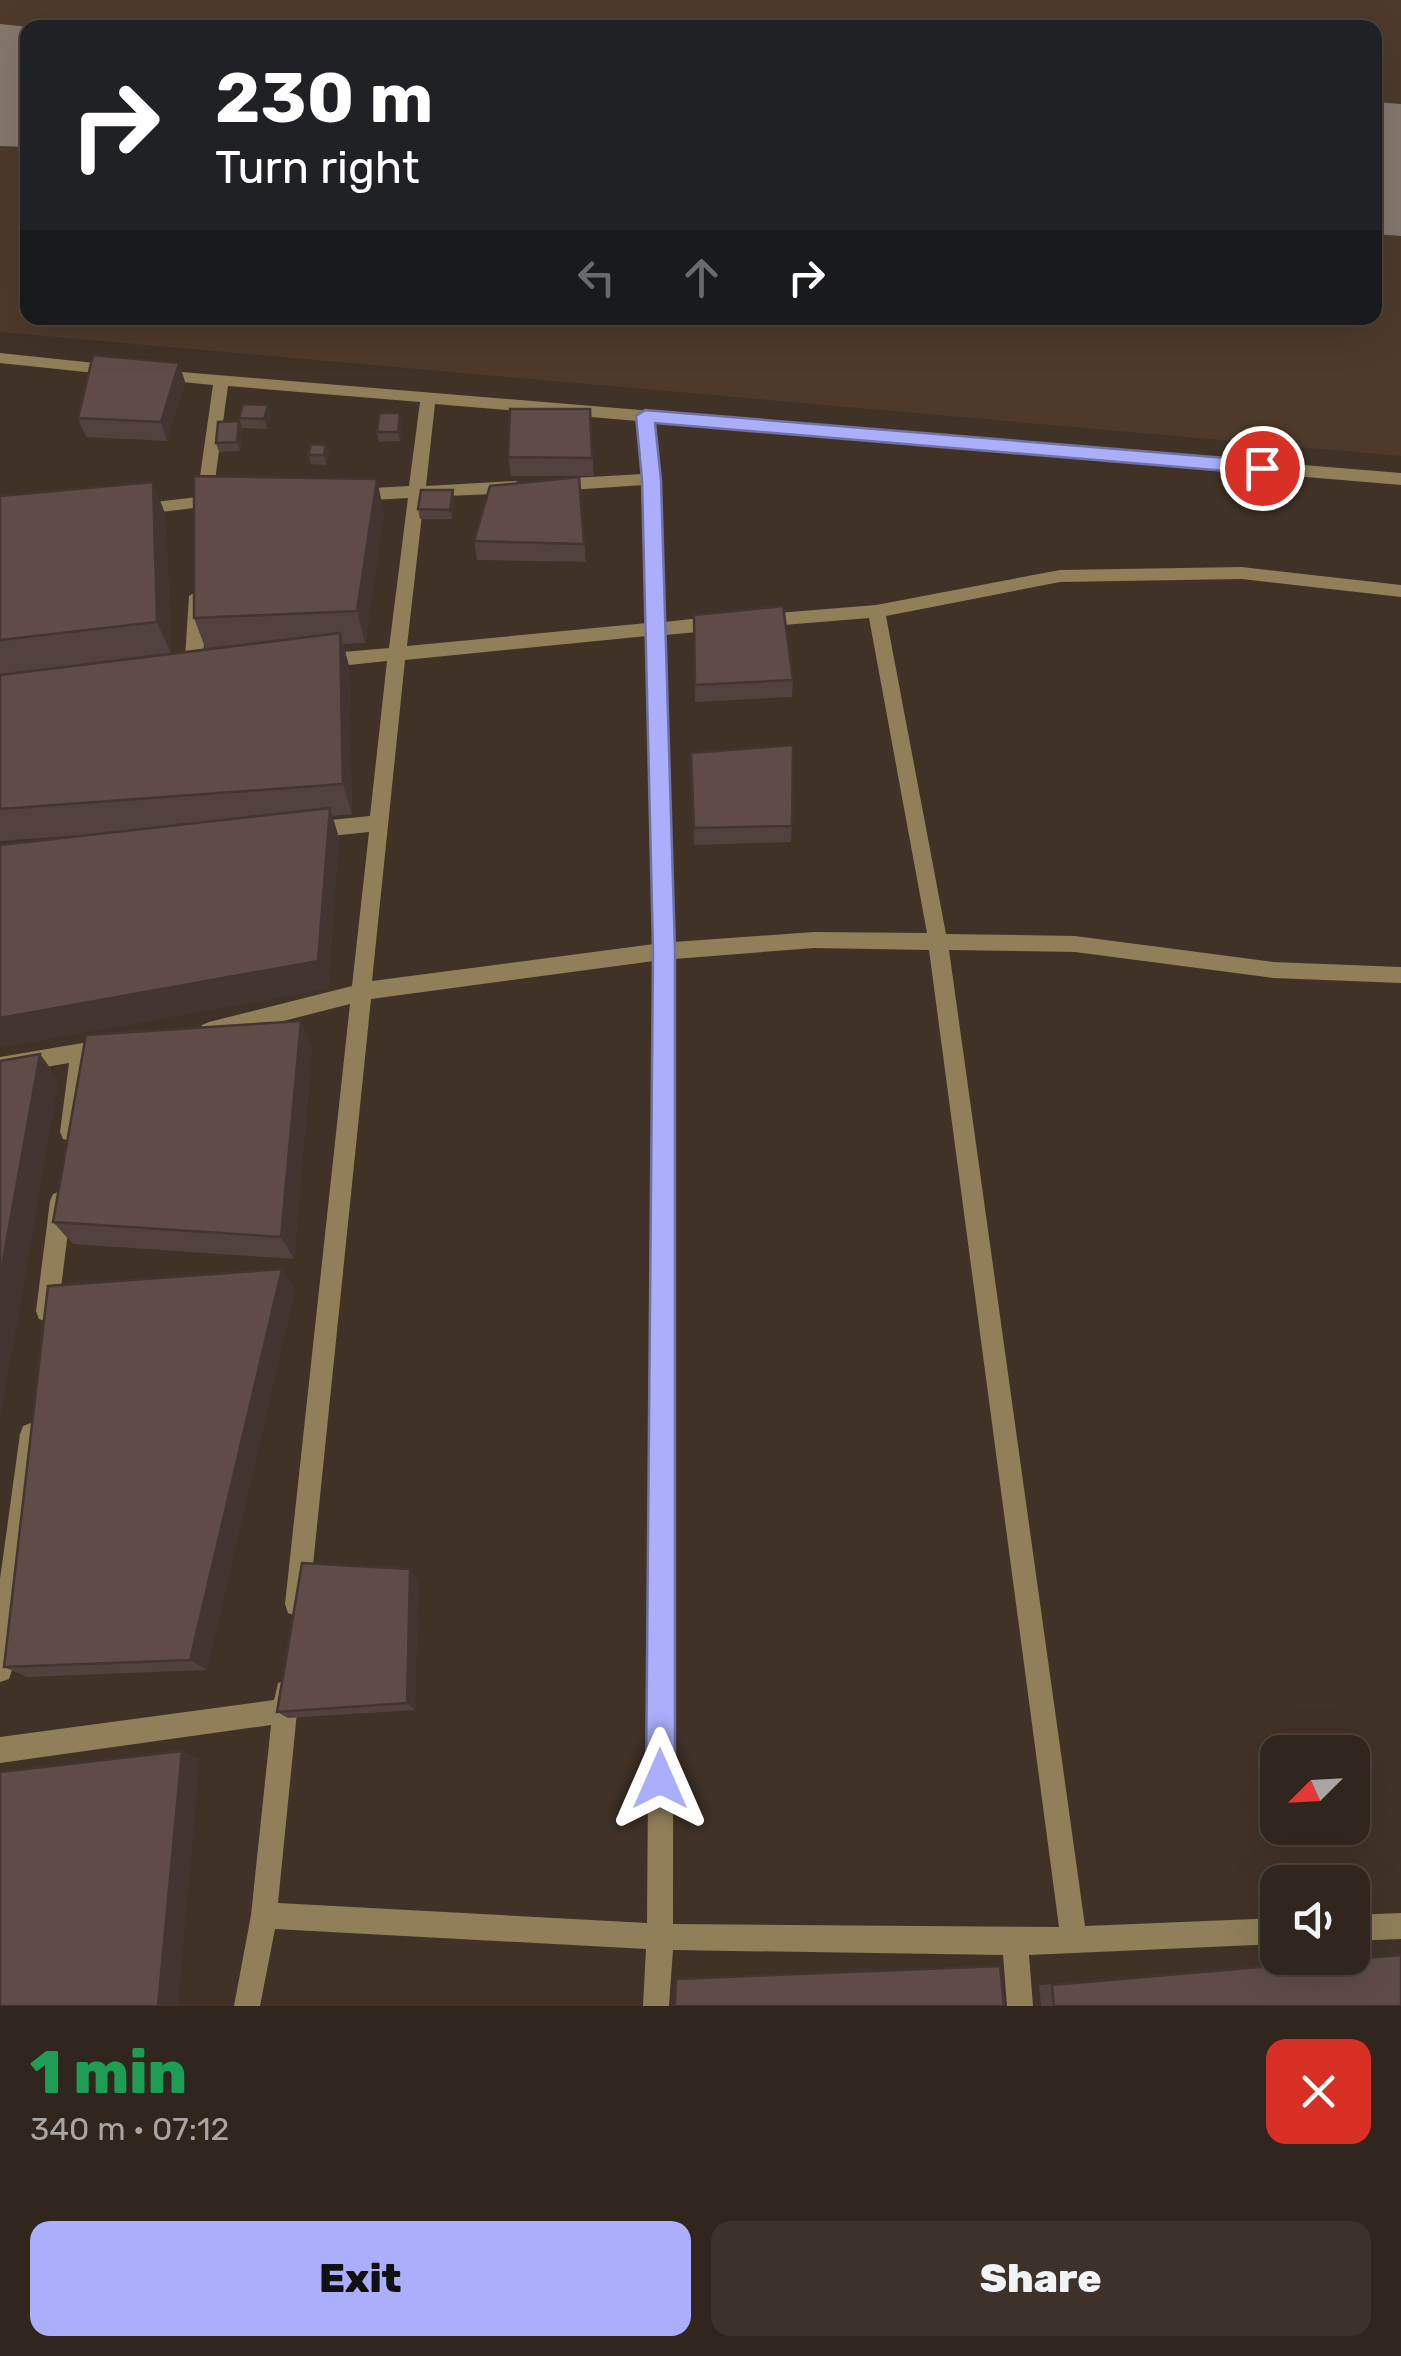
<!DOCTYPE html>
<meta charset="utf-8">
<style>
:root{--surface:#30261d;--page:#3c322a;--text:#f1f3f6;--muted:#a8a5a4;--line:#4b433b;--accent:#abaffb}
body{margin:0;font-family:Rubik,sans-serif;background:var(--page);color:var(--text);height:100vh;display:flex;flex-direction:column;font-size:38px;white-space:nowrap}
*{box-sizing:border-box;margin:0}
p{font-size:32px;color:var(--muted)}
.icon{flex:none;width:55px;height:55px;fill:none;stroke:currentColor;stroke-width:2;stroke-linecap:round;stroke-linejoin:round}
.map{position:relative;height:2006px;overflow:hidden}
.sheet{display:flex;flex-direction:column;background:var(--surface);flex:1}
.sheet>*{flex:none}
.top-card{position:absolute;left:20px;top:20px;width:1362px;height:305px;border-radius:20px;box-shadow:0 10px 40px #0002,0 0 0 2px var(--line);background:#202124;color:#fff;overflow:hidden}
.needle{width:65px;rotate:246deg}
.fabs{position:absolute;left:1260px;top:1735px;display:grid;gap:20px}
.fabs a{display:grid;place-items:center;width:110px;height:110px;border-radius:20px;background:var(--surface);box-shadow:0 10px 40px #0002,0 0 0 2px var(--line);font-size:50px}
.pin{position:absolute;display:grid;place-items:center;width:85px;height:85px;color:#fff;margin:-42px;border:5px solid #fff;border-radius:50%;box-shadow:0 2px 10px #0007}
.me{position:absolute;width:110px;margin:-55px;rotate:0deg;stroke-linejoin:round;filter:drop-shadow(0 0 8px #0008)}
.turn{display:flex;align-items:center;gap:35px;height:210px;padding:0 30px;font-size:45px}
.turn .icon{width:130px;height:130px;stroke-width:2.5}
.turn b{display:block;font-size:70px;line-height:85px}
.lanes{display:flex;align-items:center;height:95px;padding:0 30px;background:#0003;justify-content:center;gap:50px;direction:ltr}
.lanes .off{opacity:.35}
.round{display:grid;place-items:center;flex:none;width:105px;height:105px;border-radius:20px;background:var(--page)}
.head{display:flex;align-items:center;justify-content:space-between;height:170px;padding:0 30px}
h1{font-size:60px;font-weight:800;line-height:75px;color:#1e9e55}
.button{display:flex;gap:20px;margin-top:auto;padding:20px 30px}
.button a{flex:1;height:115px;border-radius:20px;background:var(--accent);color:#111;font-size:40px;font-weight:800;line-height:115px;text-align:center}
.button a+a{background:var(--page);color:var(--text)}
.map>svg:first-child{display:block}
.built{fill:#4d3a2a;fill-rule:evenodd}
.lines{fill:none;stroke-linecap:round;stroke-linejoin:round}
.runway{fill:#84776e;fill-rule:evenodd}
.minor{fill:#907f59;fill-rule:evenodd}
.wall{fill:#52413e}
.shaded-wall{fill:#423532}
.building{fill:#5f4c48;stroke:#423532;stroke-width:2.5}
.route{fill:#abaffb;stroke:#6f72a3;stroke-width:2.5}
</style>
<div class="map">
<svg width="1401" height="2006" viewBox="0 0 1401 2006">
<rect width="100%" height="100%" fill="#403227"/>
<!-- built -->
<path class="built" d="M0,0H1401V456L0,332ZM28,28H1375V318H28Z"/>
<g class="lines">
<!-- runway -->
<path class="runway" d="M0,24L39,28H28V147L0,146Z
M1375,102L1401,104V236L1375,234Z"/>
<!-- minor -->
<path class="minor" d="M0,353L114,365L122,370L114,375L0,363Z
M157,370L1401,473V485L654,422L660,479L664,622L719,616L728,623L719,630L665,635L674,942L814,932L927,933L869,618L758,627L752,625L749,620L752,615L876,605L1060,570L1242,567L1401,585V597L1242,579L1060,582L886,616L946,934L1075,936L1273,962L1401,967V983L1273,978L1075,952L949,950L1085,1926L1278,1918V1944L1029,1955L1033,2006H1007L1003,1955L673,1950L669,2006H643L646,1949L275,1929L260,2006H234L251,1915L271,1725L0,1763V1737L274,1700L278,1683L287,1680L296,1683L299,1692L278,1903L647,1923L654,961L371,999L309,1604L306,1613L297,1616L288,1613L285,1604L350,1004L209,1040L202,1037L199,1031L202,1025L209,1022L352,986L369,832L310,838L301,830L310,822L370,816L387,661L320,668L311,661L320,654L389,648L408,498L355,501L347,495L355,489L409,486L420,402L228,386L213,495L227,496V504L136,515L128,509L130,505L197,497L213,385L151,379V371ZM435,404L638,421L643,474L555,479L547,485L555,491L644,485L647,623L407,646L424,497L516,493L524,487L516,481L426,486ZM647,636L654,944L372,981L405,660ZM814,948L929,950L1059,1927L673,1924L674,959Z
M198,590L207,596L202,674L193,681L184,674L189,596Z
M106,1039L113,1042L116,1048L113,1054L90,1060L80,1132L77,1139L70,1141L63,1139L60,1132L69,1063L0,1075V1057Z
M61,1191L69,1194L72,1201L58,1311L55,1319L47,1322L39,1319L36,1311L50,1201L53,1194Z
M31,1423L39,1426L42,1434L12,1670L9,1679L0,1682V1579L20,1434L23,1426Z
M1401,1913V1939L1352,1941V1915Z"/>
</g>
<!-- wall -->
<path class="wall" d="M179,363L185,382L167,441L86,437L78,418Z
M268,405L271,415L267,429L242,428L239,418Z
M590,409L594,476H511L508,457Z
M239,421L242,431L240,451L219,452L216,443Z
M402,423L400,441L379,442L377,432Z
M326,445L329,454L326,465L311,464L308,455Z
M579,477L586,562L477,560L474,541Z
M453,490L454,499L452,519H420L418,509Z
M0,496L166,516L171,654L206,650L194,618L384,513L365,643L343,644L349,666L352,814L332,816L339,838L328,989L109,833L0,841Z
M694,615L793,680L792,697L695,702Z
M691,753L792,826L791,842L694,845Z
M301,1021L312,1048L294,1259L73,1244L53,1222Z
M282,1269L295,1290L207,1670L27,1677L4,1667Z
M418,1579L415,1710L288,1718L277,1712Z
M1401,1954V2006H1041L1039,1985Z"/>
<!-- shaded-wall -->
<path class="shaded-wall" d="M179,363L185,382L167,441L161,422Z
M268,405L271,415L267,429L264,419Z
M400,413L402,423L400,441L398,432Z
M239,421L242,431L240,451L237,442Z
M326,445L329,454L326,465L324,455Z
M377,479L384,513L365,643L357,611Z
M153,482L166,516L171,654L157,622Z
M453,490L454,499L452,519L450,510Z
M340,633L349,666L352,814L343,784Z
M330,808L339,838L328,989L0,1048V1018Z
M301,1021L312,1048L294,1259L281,1237Z
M40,1054L59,1080L0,1423V1277Z
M282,1269L295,1290L207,1670L190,1660Z
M410,1569L418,1579L415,1710L407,1703Z
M182,1751L200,1759L178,2006H158Z"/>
<!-- building -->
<path class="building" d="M93,355L179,363L161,422L78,418Z
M243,404L268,405L264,419L239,418Z
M510,409H590L592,458L508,457Z
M379,413H400L398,432H377Z
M239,421L237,442L216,443L218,422Z
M311,444L326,445L324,455H308Z
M194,476L377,479L357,611L194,618Z
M579,477L584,544L474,541L490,486Z
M153,482L157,622L0,640V496Z
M421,490H453L450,510L418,509Z
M783,606L793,680L695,685L694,615Z
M340,633L343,784L0,809V675Z
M793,745L792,826L694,828L691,753Z
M330,808L318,961L0,1018V845Z
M301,1021L281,1237L53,1222L86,1035Z
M40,1054L0,1277V1061Z
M282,1269L190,1660L4,1667L48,1286Z
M302,1563L410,1569L407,1703L277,1712Z
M182,1751L158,2006H0V1772Z
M1401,1955V2006H1054L1052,1985Z
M1000,1966L1004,2006H675L676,1979Z"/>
<!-- route -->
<path class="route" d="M645,410L1262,461L1271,468L1262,474L655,423L661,480L675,950V1779L671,1789L660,1794L650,1789L646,1779L653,950L642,480L636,416Z"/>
</svg>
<div class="fabs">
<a><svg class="needle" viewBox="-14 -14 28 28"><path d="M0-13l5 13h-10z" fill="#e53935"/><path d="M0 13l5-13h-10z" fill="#a8a5a4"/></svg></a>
<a><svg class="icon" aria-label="sound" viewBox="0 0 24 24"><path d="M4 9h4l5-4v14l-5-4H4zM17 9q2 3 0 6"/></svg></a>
</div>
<div class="pin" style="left:1262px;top:468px;background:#d93025"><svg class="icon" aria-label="arrive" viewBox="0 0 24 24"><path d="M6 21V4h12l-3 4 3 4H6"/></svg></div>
<svg class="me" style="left:660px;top:1779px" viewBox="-20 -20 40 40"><path d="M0-17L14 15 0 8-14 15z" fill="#abaffb" stroke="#fff" stroke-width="4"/></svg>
<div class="top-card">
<div class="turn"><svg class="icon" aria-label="right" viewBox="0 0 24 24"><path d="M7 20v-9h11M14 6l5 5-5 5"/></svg><div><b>230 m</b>Turn right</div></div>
<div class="lanes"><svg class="icon off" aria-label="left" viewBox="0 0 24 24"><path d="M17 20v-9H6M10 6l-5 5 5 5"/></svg><svg class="icon off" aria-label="ahead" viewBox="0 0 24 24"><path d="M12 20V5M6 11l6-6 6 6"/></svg><svg class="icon" aria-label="right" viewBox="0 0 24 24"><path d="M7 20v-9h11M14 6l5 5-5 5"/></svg></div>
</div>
</div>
<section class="sheet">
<div class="head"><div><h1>1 min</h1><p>340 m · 07:12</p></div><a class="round" style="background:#d93025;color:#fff"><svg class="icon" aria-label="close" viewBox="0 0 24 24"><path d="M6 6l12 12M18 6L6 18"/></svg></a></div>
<div class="button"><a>Exit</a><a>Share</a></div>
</section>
